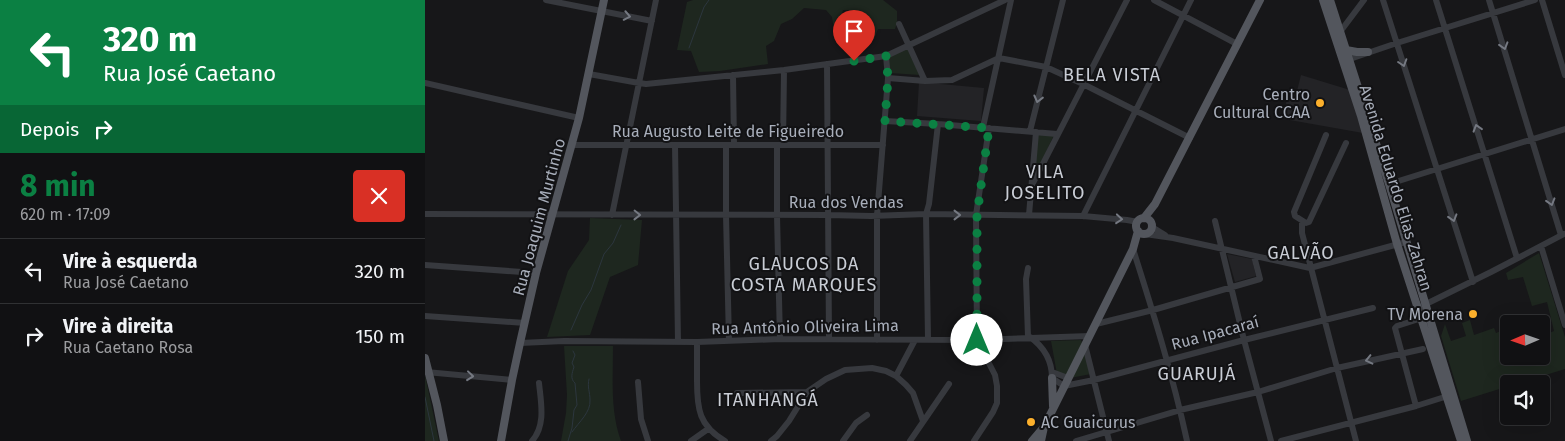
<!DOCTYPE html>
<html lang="pt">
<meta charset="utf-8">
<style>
:root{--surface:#111113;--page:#1e1f21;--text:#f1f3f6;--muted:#9c9da0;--line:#303133;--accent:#0b8043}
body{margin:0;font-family:"Fira Sans",sans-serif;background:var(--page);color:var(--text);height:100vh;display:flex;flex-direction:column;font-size:19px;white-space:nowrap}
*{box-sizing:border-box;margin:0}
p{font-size:16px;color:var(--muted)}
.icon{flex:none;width:28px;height:28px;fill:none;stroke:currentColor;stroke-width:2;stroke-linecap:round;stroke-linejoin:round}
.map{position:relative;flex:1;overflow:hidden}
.sheet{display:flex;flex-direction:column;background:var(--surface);width:425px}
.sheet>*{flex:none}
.guide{background:#0b8043;color:#fff;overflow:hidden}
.needle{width:32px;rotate:268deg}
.buttons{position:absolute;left:1075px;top:315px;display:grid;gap:10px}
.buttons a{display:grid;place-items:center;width:50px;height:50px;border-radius:5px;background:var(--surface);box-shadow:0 5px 20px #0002,0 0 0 1px var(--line);font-size:25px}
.pin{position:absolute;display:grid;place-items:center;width:42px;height:42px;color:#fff;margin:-51px -21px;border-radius:50% 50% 50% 0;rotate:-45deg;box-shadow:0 0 5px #0007}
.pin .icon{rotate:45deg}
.me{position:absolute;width:55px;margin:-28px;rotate:0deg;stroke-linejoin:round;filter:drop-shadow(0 0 4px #0008)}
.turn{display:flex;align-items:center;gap:18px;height:105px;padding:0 20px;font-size:22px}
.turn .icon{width:65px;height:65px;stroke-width:2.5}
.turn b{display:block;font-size:35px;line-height:42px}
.then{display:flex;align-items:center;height:48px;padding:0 20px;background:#0003;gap:10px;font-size:19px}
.round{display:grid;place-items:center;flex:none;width:52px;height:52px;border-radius:5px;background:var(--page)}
.head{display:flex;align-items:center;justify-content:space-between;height:85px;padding:0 20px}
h1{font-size:30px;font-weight:700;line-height:38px;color:var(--accent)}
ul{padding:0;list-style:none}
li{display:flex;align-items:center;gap:15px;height:65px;padding:0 20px;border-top:1px solid var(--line)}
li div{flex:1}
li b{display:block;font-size:19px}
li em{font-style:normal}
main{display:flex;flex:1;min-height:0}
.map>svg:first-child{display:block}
.built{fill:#232326}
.green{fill:#1e271f}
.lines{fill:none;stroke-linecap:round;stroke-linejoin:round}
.stream{stroke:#2c363e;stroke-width:1}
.minor{stroke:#37393e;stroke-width:6}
.major{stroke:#53565d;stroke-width:8}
.oneway{stroke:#757982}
.route{stroke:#0b8043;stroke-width:9;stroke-dasharray:0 16.2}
.poi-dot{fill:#fcb02c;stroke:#121214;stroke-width:2}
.labels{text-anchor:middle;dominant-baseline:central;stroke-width:4;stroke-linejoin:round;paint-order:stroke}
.poi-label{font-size:16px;fill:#a8aeba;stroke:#121214;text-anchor:end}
.street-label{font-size:16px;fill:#a8aeba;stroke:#121214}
.neighbourhood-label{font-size:18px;letter-spacing:1px;fill:#c9cdd5;stroke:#121214}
</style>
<main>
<section class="sheet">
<div class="guide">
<div class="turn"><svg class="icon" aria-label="left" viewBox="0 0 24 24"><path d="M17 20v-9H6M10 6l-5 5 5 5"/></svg><div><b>320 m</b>Rua José Caetano</div></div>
<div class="then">Depois<svg class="icon" aria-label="right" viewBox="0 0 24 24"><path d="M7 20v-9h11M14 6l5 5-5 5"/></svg></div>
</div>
<div class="head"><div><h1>8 min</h1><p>620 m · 17:09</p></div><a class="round" style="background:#d93025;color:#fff"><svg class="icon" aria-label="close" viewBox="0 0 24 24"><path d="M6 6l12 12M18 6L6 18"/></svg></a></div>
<ul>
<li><svg class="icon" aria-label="left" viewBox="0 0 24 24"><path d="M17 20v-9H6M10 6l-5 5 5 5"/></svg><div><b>Vire à esquerda</b><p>Rua José Caetano</p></div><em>320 m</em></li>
<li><svg class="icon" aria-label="right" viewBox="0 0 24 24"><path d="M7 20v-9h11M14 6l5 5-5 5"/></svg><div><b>Vire à direita</b><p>Rua Caetano Rosa</p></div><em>150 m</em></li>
</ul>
</section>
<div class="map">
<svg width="1140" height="441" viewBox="0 0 1140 441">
<rect width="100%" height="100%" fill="#171719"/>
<!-- built -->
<path class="built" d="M876,75L925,90L938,133L859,119L863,89L872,91Z
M494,82L559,88L556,121L492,116Z
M802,254L827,259L831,276L810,282Z"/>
<!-- green -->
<path class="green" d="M268,0H458L472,11V23L470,29H453L449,39L430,45L434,32L429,16L424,10H418L416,17L419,27L416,33L409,30L407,17L401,10L379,8L367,19L356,24L349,41L341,46L343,64L295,71L274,72L266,51L252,50L262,2Z
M482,48L495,75L465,73L464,57Z
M613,133L629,135L609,178Z
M165,218L217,220L213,265L185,277L165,335L122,337L143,271L164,240Z
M1114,253L1140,337V369L1092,384H1084V386L1036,401L1016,336L1020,324L1026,341L1041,336L1037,323L1045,320L1049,335L1069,328L1071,333L1080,329L1084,340V356H1116V336L1129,331L1122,302L1107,306L1098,277L1083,280L1081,273Z
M656,340L660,349L666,374L645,378L632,374L626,341Z
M139,346H188C188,378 185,411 196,441H136L141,413L142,395Z
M0,375L14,441H0Z"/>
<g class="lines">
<!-- stream -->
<path class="stream" d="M264,48L279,7L284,0
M146,330L157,305L166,290L179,254L188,243L196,225
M0,397L9,441
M147,432C154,422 166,412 165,400C165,392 162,387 164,379
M143,441L147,428L149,410L152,405L150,383C145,379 147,373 149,367L147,363L150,355L148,351"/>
<!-- minor -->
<path class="minor" d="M121,0L227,21
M729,0L812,44
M958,0L1048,282
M1011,0L1092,258
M1064,0L1136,235
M1117,0L1140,75
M474,24L500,81
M915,32L939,0
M922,60L972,43L1110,0
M402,64L404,339
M164,74L214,83L221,84L359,70L461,56L580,0
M308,75L309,145
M463,78L500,81L527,80L574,58L621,67L658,84L765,138
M0,83L154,118
M460,121L513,124L632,134
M558,127L586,0
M605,131L638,0
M901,135L869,212L870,216L881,223L884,222L921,143
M147,145H458
M250,145L253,342
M301,145V215L304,341
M352,145V216L355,339
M358,145L359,70
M964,184L1140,129
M607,185L702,0
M0,214L403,215L446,216L501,214L658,216L702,220L713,222
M187,215L231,0
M604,215L611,132
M658,216L766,0
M790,221L819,340L846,441
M877,221V233L931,441
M727,227L740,235
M720,234L748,238L885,268L981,242
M1116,246L1140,325
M708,249C728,312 748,376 762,441
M0,265L111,273
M997,306L1066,272L1139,234
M0,316L100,323
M671,324L728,310L835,279L829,256
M603,337L601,279L603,268
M605,337C619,347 627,360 627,378L639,386L669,380L819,340L948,308
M503,339L501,214L504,204L513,124
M452,340V216L463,78L461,56
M272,342C272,355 272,368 272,381C272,409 274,426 300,441
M95,343L139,341L272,342L355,339L552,340L665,336
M660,345L684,441
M1,372L87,380
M627,372L643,378
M471,376L490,340
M213,382L216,419L223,441
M312,393L382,392
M991,406L970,328L972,326L997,318
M107,441C121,425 116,403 114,383
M266,441L283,429
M346,441L352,436L364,421L382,392L401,379L420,370L447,368L461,371L471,376L481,385L488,393L498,421
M418,441L431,423L442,415
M485,441L524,384
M549,441L568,412L572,403V386L570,375L552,340L551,215L564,128
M651,441L755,410L833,392L912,368L998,349
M856,441L991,406L1026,395"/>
<!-- major -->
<path class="major" d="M898,0L936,116L972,244L1036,441
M905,0L964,184L1042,441
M921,50L932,52H943
M719,218L730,204L835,0
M711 226a8 8 0 1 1 16 0a8 8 0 1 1-16 0Z
M0,358L12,405L19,441
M627,378L628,406
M76,441L87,380L95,343L111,273L154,118L179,0
M607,441L618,428
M616,441L619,427L708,249L713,231"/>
</g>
<!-- one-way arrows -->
<defs><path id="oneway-chevron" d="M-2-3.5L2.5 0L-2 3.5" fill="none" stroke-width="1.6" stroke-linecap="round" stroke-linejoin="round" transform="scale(1.25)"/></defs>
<g class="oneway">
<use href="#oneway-chevron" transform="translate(202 16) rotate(11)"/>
<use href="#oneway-chevron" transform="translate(1079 46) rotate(73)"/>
<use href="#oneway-chevron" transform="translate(978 63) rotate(72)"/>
<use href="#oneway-chevron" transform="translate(613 99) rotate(104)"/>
<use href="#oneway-chevron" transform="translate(1052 128) rotate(-107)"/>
<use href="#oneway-chevron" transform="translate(1126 202) rotate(73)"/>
<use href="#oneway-chevron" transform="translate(212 215) rotate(1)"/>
<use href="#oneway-chevron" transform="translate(532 215)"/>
<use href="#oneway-chevron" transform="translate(1028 218) rotate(73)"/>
<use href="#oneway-chevron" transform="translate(694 219) rotate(5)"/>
<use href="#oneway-chevron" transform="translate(944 360) rotate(167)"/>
<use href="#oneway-chevron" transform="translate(45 376) rotate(6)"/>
</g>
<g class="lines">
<!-- route -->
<path class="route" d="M429,61L461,56L463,78L460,121L564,128L552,215V340"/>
</g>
<!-- markers -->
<g class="poi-dot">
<circle cx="895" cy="103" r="5"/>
<circle cx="1048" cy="314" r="5"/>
<circle cx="606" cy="422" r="5"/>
</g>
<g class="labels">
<!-- poi labels -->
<g class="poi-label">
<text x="885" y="94">Centro<tspan x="885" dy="18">Cultural CCAA</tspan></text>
<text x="1038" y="314">TV Morena</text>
<text x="616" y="422" text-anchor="start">AC Guaicurus</text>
</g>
<!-- street labels -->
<g class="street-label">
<text x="303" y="131">Rua Augusto Leite de Figueiredo</text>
<text transform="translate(971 188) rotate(73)">Avenida Eduardo Elias Zahran</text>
<text x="421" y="202">Rua dos Vendas</text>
<text transform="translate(114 217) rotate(-75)">Rua Joaquim Murtinho</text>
<text transform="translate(380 327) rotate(-1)">Rua Antônio Oliveira Lima</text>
<text transform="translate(790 333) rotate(-15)">Rua Ipacaraí</text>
</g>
<!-- neighbourhood labels -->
<g class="neighbourhood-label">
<text x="687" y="75">BELA VISTA</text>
<text x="620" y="172">VILA<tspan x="620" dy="21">JOSELITO</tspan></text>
<text x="876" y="253">GALVÃO</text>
<text x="379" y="264">GLAUCOS DA<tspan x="379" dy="21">COSTA MARQUES</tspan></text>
<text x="772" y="374">GUARUJÁ</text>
<text x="343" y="400">ITANHANGÁ</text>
</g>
</g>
</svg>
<div class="buttons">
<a><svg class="needle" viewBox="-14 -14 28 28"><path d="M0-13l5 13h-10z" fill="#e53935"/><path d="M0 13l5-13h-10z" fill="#9c9da0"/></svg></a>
<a><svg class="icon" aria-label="sound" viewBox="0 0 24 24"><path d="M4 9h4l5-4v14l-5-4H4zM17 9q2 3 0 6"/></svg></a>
</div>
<div class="pin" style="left:429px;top:61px;background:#d93025"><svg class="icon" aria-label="arrive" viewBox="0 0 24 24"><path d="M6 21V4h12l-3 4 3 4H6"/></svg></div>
<svg class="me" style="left:552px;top:340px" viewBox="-20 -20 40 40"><circle r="19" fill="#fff"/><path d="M0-13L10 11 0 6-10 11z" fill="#0b8043"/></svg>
</div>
</main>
